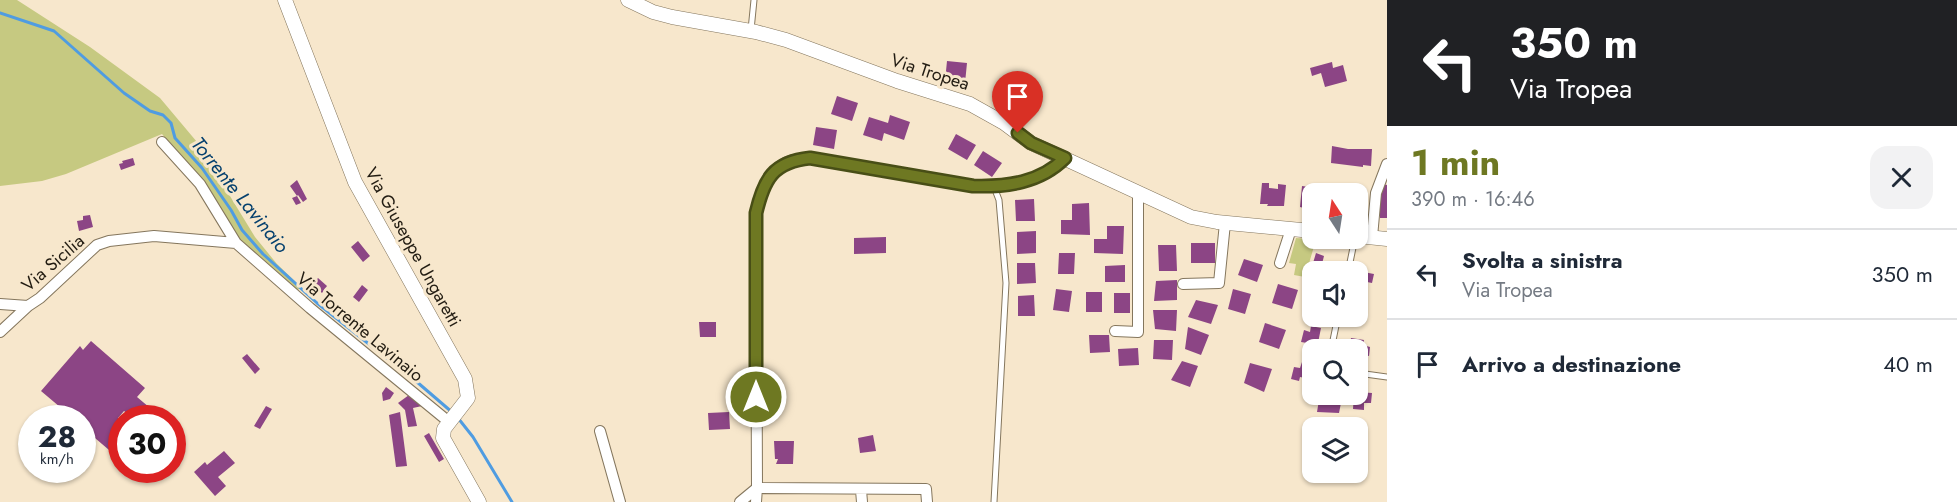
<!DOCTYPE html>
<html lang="it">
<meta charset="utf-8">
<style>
:root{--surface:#fff;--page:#f2f2f3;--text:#1f2937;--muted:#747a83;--line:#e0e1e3;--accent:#6e7822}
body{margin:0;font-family:Jost,sans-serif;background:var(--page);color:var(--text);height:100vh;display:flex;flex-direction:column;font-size:22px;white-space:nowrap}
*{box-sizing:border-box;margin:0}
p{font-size:20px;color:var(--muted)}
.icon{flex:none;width:33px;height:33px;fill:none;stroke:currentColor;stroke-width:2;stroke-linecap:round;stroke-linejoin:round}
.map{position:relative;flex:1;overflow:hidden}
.details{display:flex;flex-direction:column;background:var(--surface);width:570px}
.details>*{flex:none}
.banner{background:#202124;color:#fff;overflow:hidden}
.needle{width:39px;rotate:348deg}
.tools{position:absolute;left:1302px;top:183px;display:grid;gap:12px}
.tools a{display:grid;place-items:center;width:66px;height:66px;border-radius:12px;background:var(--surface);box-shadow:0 2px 4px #0004;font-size:30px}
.speed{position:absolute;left:18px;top:405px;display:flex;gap:12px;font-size:30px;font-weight:700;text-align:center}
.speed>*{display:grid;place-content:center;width:78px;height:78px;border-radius:50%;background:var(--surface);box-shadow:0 2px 4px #0004;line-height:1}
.speed small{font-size:15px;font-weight:400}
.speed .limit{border:9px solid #d22;background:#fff;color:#111}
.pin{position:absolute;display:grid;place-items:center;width:51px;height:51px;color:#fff;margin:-62px -26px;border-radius:50% 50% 50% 0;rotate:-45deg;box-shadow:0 0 6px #0007}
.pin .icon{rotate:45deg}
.me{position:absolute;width:66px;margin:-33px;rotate:0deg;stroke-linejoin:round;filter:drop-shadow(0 0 4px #0008)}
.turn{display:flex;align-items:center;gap:21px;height:126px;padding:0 24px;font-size:27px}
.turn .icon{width:78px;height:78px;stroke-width:2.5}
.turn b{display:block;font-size:42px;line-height:51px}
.round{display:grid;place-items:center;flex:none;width:63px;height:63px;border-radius:18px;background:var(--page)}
.head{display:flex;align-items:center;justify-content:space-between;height:102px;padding:0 24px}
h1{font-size:36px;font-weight:700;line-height:45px;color:var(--accent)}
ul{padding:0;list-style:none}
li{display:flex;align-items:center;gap:18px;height:90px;padding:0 24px;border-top:2px solid var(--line)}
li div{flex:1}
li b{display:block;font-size:22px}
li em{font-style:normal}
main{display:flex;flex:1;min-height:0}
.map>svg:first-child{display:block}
.green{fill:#c6c981}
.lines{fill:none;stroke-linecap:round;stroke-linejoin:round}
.stream{stroke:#4f9ce1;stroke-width:3}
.building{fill:#8c4585}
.service-casing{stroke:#84765d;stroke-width:7}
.minor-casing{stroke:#84765d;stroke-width:12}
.tertiary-casing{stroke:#84765d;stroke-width:15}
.service{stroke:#fff;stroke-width:5}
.minor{stroke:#fff;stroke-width:10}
.tertiary{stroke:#fff;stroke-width:14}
.route-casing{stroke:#484e16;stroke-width:15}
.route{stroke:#6e7822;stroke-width:10}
.labels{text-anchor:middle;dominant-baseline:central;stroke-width:6;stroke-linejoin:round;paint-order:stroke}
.street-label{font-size:18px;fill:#221c12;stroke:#f7e7cc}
.water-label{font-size:20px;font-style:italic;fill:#06416e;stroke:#f7e7cc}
</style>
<main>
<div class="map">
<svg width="1387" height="502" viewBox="0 0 1387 502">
<rect width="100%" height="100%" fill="#f7e7cc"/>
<!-- green -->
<path class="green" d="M0,0H17L90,47L160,98L197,142L255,237L277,264L301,287L297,291L240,242L200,179L162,134L66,174L42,181L0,186Z
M1296,238L1309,239L1315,243L1305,277L1294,275L1296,264L1289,263Z"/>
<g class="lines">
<!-- stream -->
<path class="stream" d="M0,13L54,31L124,93L150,111L163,115L171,123L175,138L202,168L231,210L242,230L263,254L317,303L417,382L453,413
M458,418L473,437L512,502"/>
</g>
<!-- building -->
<path class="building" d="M947,61L967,63L965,83L945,81Z
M1332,62L1333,68L1343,65L1347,81L1325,87L1321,73L1312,76L1310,68Z
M837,96L858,103L852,121L831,114Z
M890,115L910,122L904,140L884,133L882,141L863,135L869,117L888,123Z
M816,127L837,130L834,149L813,145Z
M956,134L976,145L967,160L948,149Z
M1332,146L1348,149H1372L1371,166L1363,165V167L1331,163Z
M983,151L1002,163L992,177L974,165Z
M133,158L135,165L121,170L119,164L123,163L122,161Z
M297,180L307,199L303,202L298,195L297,196L301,203L296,205L292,198L297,196L290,186Z
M1262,183H1269V188L1278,189V184L1286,185L1284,206H1267L1268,204H1260Z
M1383,184L1387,185V218H1380V192Z
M1302,186L1309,187V192H1312V210L1300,207Z
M1034,199L1035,221H1016L1015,200Z
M1089,203L1090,235L1061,234V220H1072V204Z
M90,215L93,227L79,231L77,221L83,220V216Z
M1107,226H1124L1123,254L1094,253V239H1107Z
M1036,231V253L1017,254V232Z
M886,237V253L854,254V238Z
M358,241L370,256L363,262L351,247Z
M1191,243H1215V263H1191Z
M1158,245H1176L1177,271H1159Z
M1059,253H1075L1074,274H1058Z
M1316,253L1324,256L1322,264L1329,266L1328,272H1312V292L1305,290Z
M1244,259L1263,265L1257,282L1238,275Z
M1017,263H1035L1036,283L1017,284Z
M1125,265V282H1105V266Z
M1358,271L1374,274L1372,283L1367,282L1366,289L1358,287Z
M318,278L327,286L322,293L313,284Z
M1177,280V300L1154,301L1156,281Z
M1278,284L1298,290L1292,309L1272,303Z
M362,285L368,290L359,302L353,297Z
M1056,289L1072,291L1069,312L1053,310Z
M1233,289L1251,294L1245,314L1228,309Z
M1086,292H1102V312H1086Z
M1114,293H1130V313H1114Z
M1034,295L1035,316H1018V296Z
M1196,300L1218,305L1211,324L1188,317Z
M1358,306L1368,309L1366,318L1360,317L1358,324L1347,322L1348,316H1358Z
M1153,310H1177L1176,331L1155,329Z
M699,322H716V337H700Z
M1265,323L1286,330L1279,349L1259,342Z
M1311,326L1321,328L1318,343L1308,341L1307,343L1301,342L1304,330L1310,332Z
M1188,327L1209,335L1201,355L1185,349Z
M1089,335H1109L1110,352L1090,353Z
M1351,338L1364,340L1363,345L1370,347L1369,356L1358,354V350H1349Z
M1154,340H1173L1172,360L1153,359Z
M91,341L145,388L137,397L162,418H133L124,411L118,418L122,421V461L82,427V418H73L41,391L80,346L83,350Z
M1138,348L1139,365L1119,366L1118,349Z
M247,354L260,369L255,374L242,358Z
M1182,361L1198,366L1190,387L1171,380Z
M1302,362L1312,365L1310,379L1300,377L1299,381L1291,379L1294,367L1300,368Z
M1250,363L1272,369L1264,392L1244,383Z
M386,387L394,393L390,399L383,401L382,393Z
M1358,392L1372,393L1371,403H1364V410L1353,409L1354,394H1358Z
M1320,394H1332L1330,402L1341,403L1339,413L1317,412Z
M409,395L422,406L413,408L417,426L408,427L405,410L398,403Z
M266,406L272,409L260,429L254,426Z
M400,412L407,466L396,467L389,415Z
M729,412L730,429L709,430L708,413Z
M429,433L444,459L439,462L424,436Z
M873,435L876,451L860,453L858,438Z
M774,441H794L793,464H776L778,459H775Z
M224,451L235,463L218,477L226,486L215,496L194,472L205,462L207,465Z"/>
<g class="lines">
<defs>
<path id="service" d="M751,30L754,0
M1348,272L1355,238
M1331,350L1338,316
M1358,373L1387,377
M994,502L1006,283L999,200L994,187"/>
<path id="minor" d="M162,142L200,184L236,243L310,308L449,422
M1372,237L1376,193L1387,164
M1280,263L1291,229
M1183,284L1219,283L1225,223
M0,304L28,306L40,298L97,245L109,241L154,236L236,243
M1115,331L1138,332V192
M0,332L28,306
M600,431L620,502
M861,490L862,502
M740,502L757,488L756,213C761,194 767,173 785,163C792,159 802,159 810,158L973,186C1007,187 1040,183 1065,158
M756,502L757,488L926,489L927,502"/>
<path id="tertiary" d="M285,0L355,182L465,379L468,398L444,429L443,438L479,502
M628,0L653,12L672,17L756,32L786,40L897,81L970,104L1004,123L1031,143L1191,217L1217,222L1312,231
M1358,236L1387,239"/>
</defs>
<!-- service casing -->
<use href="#service" class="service-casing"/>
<!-- minor casing -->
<use href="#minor" class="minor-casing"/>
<!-- tertiary casing -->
<use href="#tertiary" class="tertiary-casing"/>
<!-- service -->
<use href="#service" class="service"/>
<!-- minor -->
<use href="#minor" class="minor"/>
<!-- tertiary -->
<use href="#tertiary" class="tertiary"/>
</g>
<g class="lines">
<defs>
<path id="route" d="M756,397V213C764,179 773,162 810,158L973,186C1007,187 1040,183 1065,158L1031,143L1018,133"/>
</defs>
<!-- route casing -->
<use href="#route" class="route-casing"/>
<!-- route -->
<use href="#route" class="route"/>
</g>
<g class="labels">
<!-- street labels -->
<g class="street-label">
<text transform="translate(930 72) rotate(18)">Via Tropea</text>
<text transform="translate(413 247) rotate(61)">Via Giuseppe Ungaretti</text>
<text transform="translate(53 263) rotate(-41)">Via Sicilia</text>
<text transform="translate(360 327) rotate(40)">Via Torrente Lavinaio</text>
</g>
<!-- water labels -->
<g class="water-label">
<text transform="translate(240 195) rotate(51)">Torrente Lavinaio</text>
</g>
</g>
</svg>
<div class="tools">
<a><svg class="needle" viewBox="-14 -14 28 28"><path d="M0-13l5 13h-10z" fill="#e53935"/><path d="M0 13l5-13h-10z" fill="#747a83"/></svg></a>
<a><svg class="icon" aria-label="sound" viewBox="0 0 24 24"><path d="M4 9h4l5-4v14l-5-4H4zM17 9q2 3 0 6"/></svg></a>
<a><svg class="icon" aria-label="search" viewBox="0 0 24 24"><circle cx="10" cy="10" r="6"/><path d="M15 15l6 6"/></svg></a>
<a><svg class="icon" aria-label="layers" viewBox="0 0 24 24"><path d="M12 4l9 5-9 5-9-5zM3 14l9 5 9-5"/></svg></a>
</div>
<div class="speed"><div>28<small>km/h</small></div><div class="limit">30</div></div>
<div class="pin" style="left:1018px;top:133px;background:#d93025"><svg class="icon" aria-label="arrive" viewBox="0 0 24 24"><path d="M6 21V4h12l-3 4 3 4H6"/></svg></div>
<svg class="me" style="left:756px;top:397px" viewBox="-20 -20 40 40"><circle r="17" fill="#6e7822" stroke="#fff" stroke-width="3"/><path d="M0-11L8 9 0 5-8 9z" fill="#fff"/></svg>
</div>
<section class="details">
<div class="banner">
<div class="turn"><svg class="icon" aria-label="left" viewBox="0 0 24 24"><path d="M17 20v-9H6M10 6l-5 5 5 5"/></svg><div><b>350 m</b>Via Tropea</div></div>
</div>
<div class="head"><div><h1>1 min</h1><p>390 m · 16:46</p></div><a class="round"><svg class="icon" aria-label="close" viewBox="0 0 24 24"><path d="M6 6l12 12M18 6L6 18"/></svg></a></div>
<ul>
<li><svg class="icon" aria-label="left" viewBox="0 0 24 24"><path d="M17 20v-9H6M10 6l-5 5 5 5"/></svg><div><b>Svolta a sinistra</b><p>Via Tropea</p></div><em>350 m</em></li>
<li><svg class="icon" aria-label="arrive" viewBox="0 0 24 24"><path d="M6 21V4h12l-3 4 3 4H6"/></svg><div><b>Arrivo a destinazione</b></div><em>40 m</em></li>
</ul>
</section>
</main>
